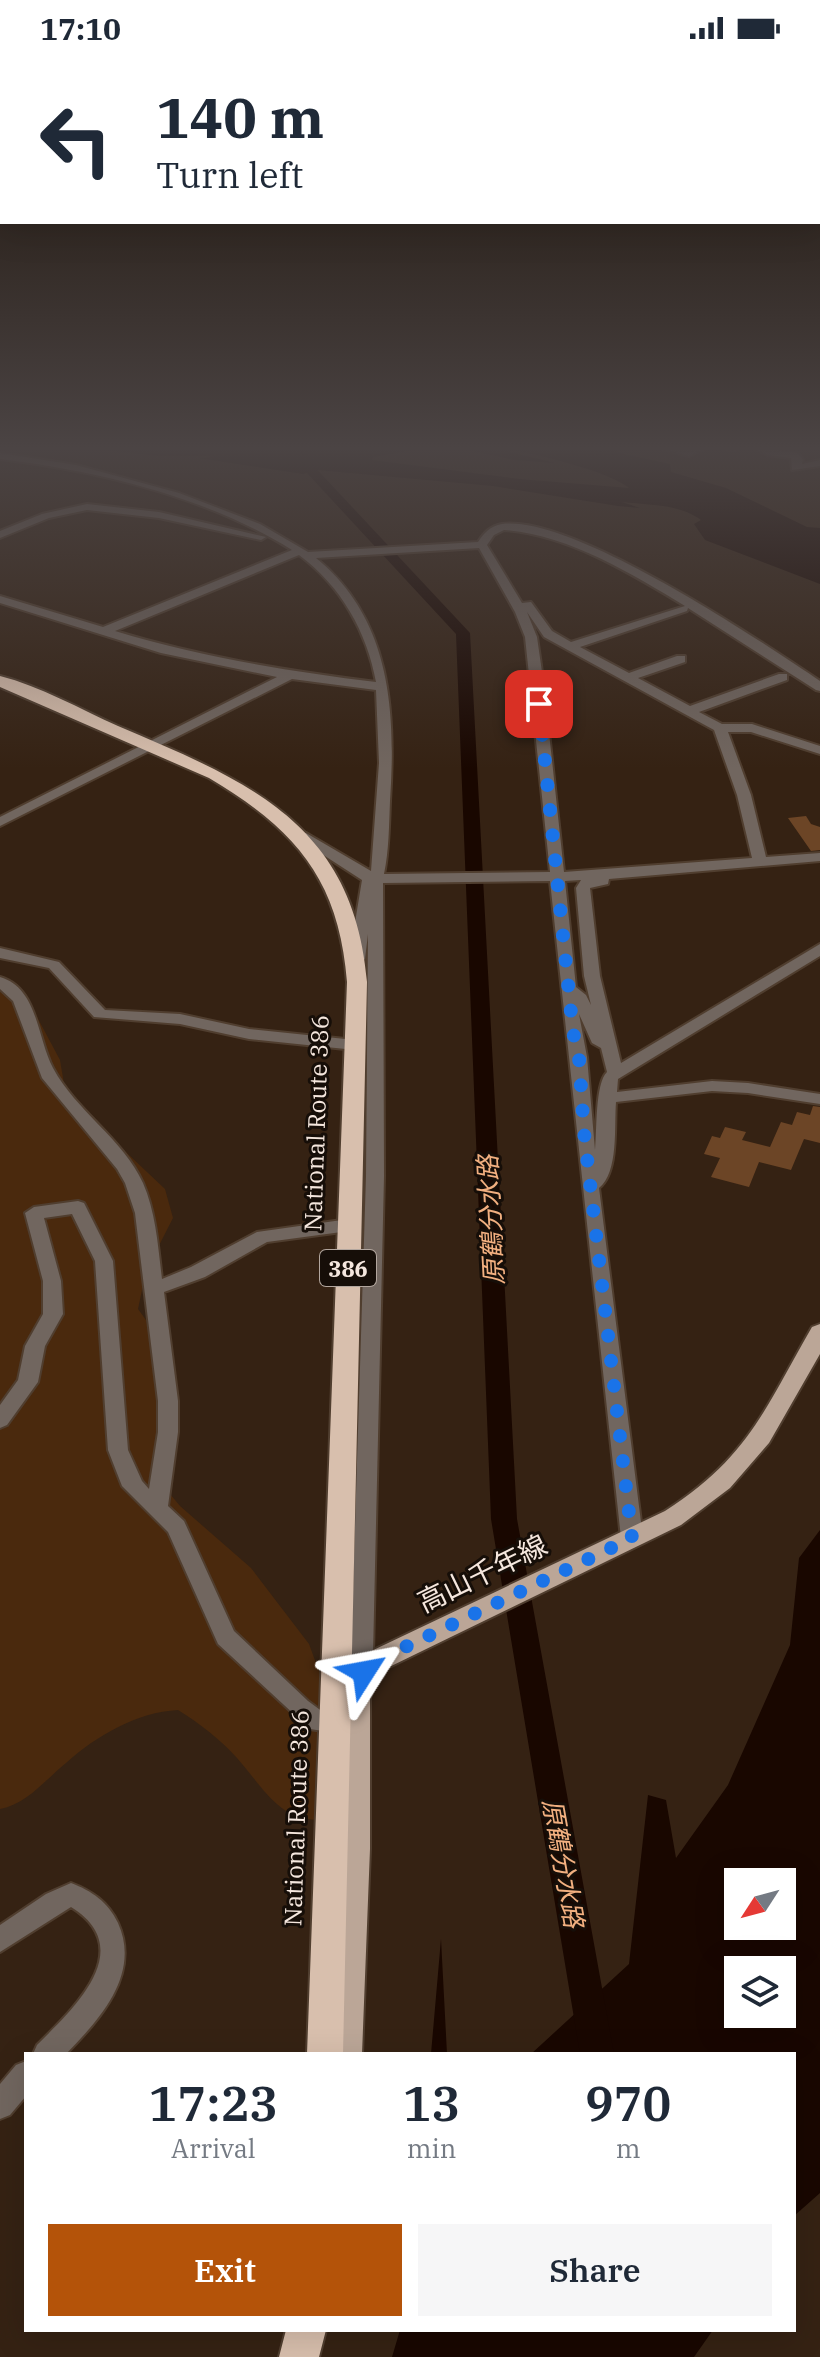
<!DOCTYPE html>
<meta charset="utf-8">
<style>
:root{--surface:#fff;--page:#f6f6f7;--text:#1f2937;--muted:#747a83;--accent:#b45309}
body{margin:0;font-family:"IBM Plex Serif","Noto Sans JP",serif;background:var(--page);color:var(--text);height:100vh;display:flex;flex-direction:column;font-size:30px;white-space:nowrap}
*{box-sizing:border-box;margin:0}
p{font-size:26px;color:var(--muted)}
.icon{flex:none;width:44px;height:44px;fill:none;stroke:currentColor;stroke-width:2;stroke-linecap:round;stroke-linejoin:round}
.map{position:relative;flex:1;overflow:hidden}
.panel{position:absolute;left:24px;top:1996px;width:772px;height:280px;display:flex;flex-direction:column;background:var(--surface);border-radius:0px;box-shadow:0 8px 32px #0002}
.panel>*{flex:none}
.guide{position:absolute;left:0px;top:0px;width:820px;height:168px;box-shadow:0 8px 32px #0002;background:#fff;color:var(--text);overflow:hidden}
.needle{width:52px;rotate:234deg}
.tools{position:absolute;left:724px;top:1812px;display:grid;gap:16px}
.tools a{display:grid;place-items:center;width:72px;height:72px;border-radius:0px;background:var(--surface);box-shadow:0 8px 32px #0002;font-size:40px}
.pin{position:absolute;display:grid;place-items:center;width:68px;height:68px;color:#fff;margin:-34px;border-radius:16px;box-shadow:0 4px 12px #0006}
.me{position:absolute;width:88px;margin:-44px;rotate:56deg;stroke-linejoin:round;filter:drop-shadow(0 0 6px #0008)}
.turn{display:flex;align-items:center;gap:28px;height:168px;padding:0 24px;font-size:36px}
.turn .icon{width:104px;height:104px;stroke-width:2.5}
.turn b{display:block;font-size:56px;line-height:68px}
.eta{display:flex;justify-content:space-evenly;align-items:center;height:136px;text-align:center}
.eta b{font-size:48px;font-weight:600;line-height:56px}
.button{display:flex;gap:16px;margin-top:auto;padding:16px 24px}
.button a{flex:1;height:92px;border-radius:0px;background:var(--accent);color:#fff;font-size:32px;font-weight:600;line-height:92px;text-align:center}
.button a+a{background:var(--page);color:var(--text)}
.status{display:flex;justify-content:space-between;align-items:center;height:56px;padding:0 40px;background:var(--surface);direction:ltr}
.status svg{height:22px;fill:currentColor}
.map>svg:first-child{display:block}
.green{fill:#4a290d}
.water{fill:#190700;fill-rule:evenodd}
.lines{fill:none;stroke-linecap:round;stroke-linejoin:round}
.river{fill:#190700;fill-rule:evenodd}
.building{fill:#6c4526}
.minor-casing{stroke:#503e2f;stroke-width:4}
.major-casing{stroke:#503e2f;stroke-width:4}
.highway-casing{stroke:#503e2f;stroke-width:4}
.minor{fill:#71665f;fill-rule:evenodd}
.major{fill:#bba697;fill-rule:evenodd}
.highway{fill:#d8bfad;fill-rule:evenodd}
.route{stroke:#1a73e8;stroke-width:14;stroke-dasharray:0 25.2}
.labels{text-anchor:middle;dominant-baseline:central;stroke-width:6;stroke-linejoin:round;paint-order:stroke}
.shield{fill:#160e08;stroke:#b2a69e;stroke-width:2}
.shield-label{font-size:22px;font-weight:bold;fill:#f5e7de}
.street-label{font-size:24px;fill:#f5e7de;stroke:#160e08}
.water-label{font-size:26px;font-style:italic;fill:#f2b080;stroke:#160e08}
.near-street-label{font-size:28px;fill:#f5e7de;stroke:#160e08}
</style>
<div class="status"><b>17:10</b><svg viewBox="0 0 49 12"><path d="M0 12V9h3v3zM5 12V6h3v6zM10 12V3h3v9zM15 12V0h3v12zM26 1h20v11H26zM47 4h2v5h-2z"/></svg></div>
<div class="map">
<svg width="820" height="2301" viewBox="0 0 820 2301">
<rect width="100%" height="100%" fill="#352213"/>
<!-- green -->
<path class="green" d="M0,935L36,959L60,1004L64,1028L76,1049L165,1133L173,1162L146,1215L138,1253L146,1264L157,1315L165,1432L180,1450L251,1512L309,1588L334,1656L326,1763C281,1769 263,1731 237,1702C220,1683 199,1667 178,1654C137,1656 96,1680 66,1707C45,1724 27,1748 0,1753Z"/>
<!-- water -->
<path class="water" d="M83,391H430L373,401L372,404L519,423L629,432C608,415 543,400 514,394L510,396L555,407L515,404L454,391H591L670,408L671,416L726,432L807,471L820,472V528L705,484L694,468L701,464C680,448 648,449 622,446L640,452L618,450L493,430L317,414L303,418L198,402L215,401L208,400H158Z
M820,1474V2137L794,2160V1998H531L629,1908L648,1739L666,1744L676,1802L728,1729L790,1589L799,1502ZM782,1826V1870H738V1826ZM738,1914H782V1958H738Z
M441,1883L447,1998H431Z
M400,2274H713L694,2301H392Z"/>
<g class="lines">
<!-- river -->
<path class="river" d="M283,391H296L470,577L517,1463L614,1998H580L491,1463L456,578Z
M608,391H623L598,408H590V402Z"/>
</g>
<!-- building -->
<path class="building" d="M806,760L811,768L820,771V794L811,795L788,762Z
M813,1050L820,1051V1087L804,1083L791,1114L759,1106L749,1131L711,1121L720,1102L704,1098L712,1080L720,1082L725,1071L746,1076L742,1084L770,1091L781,1066L792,1069L797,1056L810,1059Z"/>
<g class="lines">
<defs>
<path id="minor" d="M657,391L688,394L708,391L689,400Z
M711,391H740L735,394Z
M752,391L798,397L803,404L802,408L820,404V410L792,414L791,402L768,399Z
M0,397L76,409L179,437L260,468L308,496L478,486C484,477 490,470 502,468C573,459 758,583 820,625V635L816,634L688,552L687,555L580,591L629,617L677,600H685V606L638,622L690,650L779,618H787V624L699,656L722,668H752L820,690V698L751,676H728L751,739L766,801L820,797V805L609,823L608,828L590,832L600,920L621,1007L820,888V900L618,1023L617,1036L712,1025L748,1027L820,1038V1048L748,1037L712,1035L616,1046C614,1070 619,1116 599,1132L643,1482L640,1488L632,1490L624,1488L621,1482L550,825L383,827L384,1120L373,1598L376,1616L372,1623L364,1626L356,1623L351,1598L366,1120L368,878L365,903L357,908L352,906L349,903L362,824L294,780L301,776L306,777L371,815L379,707L376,634L292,623L0,770V761L277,621L161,597L0,547V540L103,571L292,494C207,441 99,415 0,403ZM504,474C569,479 630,517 685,550L571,586L552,575L531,546L522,547L487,489L494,479ZM479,492L515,556L525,581L550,816L384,818C389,795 389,769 390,745C396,655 391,563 316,502ZM299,499C341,530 367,576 376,626C287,615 201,601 115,575ZM527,556L544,581L714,674L737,739L752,802L564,816L544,630L537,581ZM581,824L576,832L584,920L591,949L586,939L576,931L565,825ZM579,958L592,987L601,992L607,1016C595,1027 597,1075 595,1094L587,1001Z
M87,448L159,456L266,481L261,484L159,462L87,454L49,462L0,482V475L42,458Z
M0,892L59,906L105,954L180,958L249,973L355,984L363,989L355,994L249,983L180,968L94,961L49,912L0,902Z
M0,921C38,932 37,982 53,1012C76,1055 123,1083 143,1127C156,1157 158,1191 162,1223L191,1211L257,1176L349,1163L358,1169L349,1175L267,1186L205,1221L164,1236L178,1345V1376L168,1450L184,1465L234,1575L308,1645L323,1656L344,1660L348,1667L344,1674L336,1677L310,1673L218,1588L168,1476L122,1430L108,1394L95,1205L72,1158L44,1162L61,1225L63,1258L45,1290L38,1326L7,1369L0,1372V1349L18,1324L25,1290L43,1258V1225L25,1157L34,1151L78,1145L84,1147L113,1205L128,1394L142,1425L149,1433L158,1376V1345L135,1157L125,1127L117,1113L42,1022L13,945L0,933Z
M71,1827C92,1835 108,1846 118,1867C141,1918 100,1963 66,1998H33L37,1989C73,1953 139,1893 71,1851L0,1896V1869L46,1838Z
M26,2005V2040L10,2059L0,2063V2028L16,2009Z"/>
<path id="major" d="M820,1268V1298L769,1387L730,1432L681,1469L383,1614L375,1621L370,1642V1793L362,1998H332L342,1793L344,1642L351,1616L365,1598L665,1455C749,1401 765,1352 812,1271Z"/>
<path id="highway" d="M0,620C40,630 80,653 118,670C247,725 354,767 367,926L343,1998H307L347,926C339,823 295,773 209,722L0,631Z
M286,2274H326L319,2301H279Z"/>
</defs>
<!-- minor casing -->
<use href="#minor" class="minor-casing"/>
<!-- major casing -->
<use href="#major" class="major-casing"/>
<!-- highway casing -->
<use href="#highway" class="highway-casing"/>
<!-- minor -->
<use href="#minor" class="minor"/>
<!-- major -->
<use href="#major" class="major"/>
<!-- highway -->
<use href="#highway" class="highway"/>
</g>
<!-- sky -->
<linearGradient id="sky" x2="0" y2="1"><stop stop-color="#1d130a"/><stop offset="0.55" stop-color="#4b4444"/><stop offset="1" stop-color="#4b4444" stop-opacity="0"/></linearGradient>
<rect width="820" height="713" fill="url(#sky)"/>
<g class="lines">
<!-- route -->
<path class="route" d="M364,1616L374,1606L632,1482L584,1076L579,1001L573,976L539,648"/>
</g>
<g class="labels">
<!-- shield labels -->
<rect class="shield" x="320" y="1194" width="56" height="36" rx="6"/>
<g class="shield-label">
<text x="348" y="1212">386</text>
</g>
<!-- street labels -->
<g class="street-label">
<text transform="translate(316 1067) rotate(-88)">National Route 386</text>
<text transform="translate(296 1762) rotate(-88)">National Route 386</text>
</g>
<!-- water labels -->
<g class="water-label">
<text transform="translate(490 1164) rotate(-93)">原鶴分水路</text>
<text transform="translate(564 1807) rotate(80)">原鶴分水路</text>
</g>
<!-- near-street labels -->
<g class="near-street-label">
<text transform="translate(482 1517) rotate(-26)">高山千年線</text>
</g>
</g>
</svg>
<div class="tools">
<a><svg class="needle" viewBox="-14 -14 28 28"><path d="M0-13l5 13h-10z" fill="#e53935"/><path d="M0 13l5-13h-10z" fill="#747a83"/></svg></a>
<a><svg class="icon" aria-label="layers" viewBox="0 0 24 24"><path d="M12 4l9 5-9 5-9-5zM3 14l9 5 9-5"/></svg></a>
</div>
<div class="pin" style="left:539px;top:648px;background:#d93025"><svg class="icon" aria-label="arrive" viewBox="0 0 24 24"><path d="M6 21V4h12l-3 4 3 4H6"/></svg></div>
<svg class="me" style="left:364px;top:1616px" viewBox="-20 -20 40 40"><path d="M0-17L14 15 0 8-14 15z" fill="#1a73e8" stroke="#fff" stroke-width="4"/></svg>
<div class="guide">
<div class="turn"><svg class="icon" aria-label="left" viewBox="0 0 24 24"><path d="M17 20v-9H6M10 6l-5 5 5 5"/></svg><div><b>140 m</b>Turn left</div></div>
</div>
<section class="panel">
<div class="eta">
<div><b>17:23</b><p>Arrival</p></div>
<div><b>13</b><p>min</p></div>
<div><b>970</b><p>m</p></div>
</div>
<div class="button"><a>Exit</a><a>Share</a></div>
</section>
</div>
